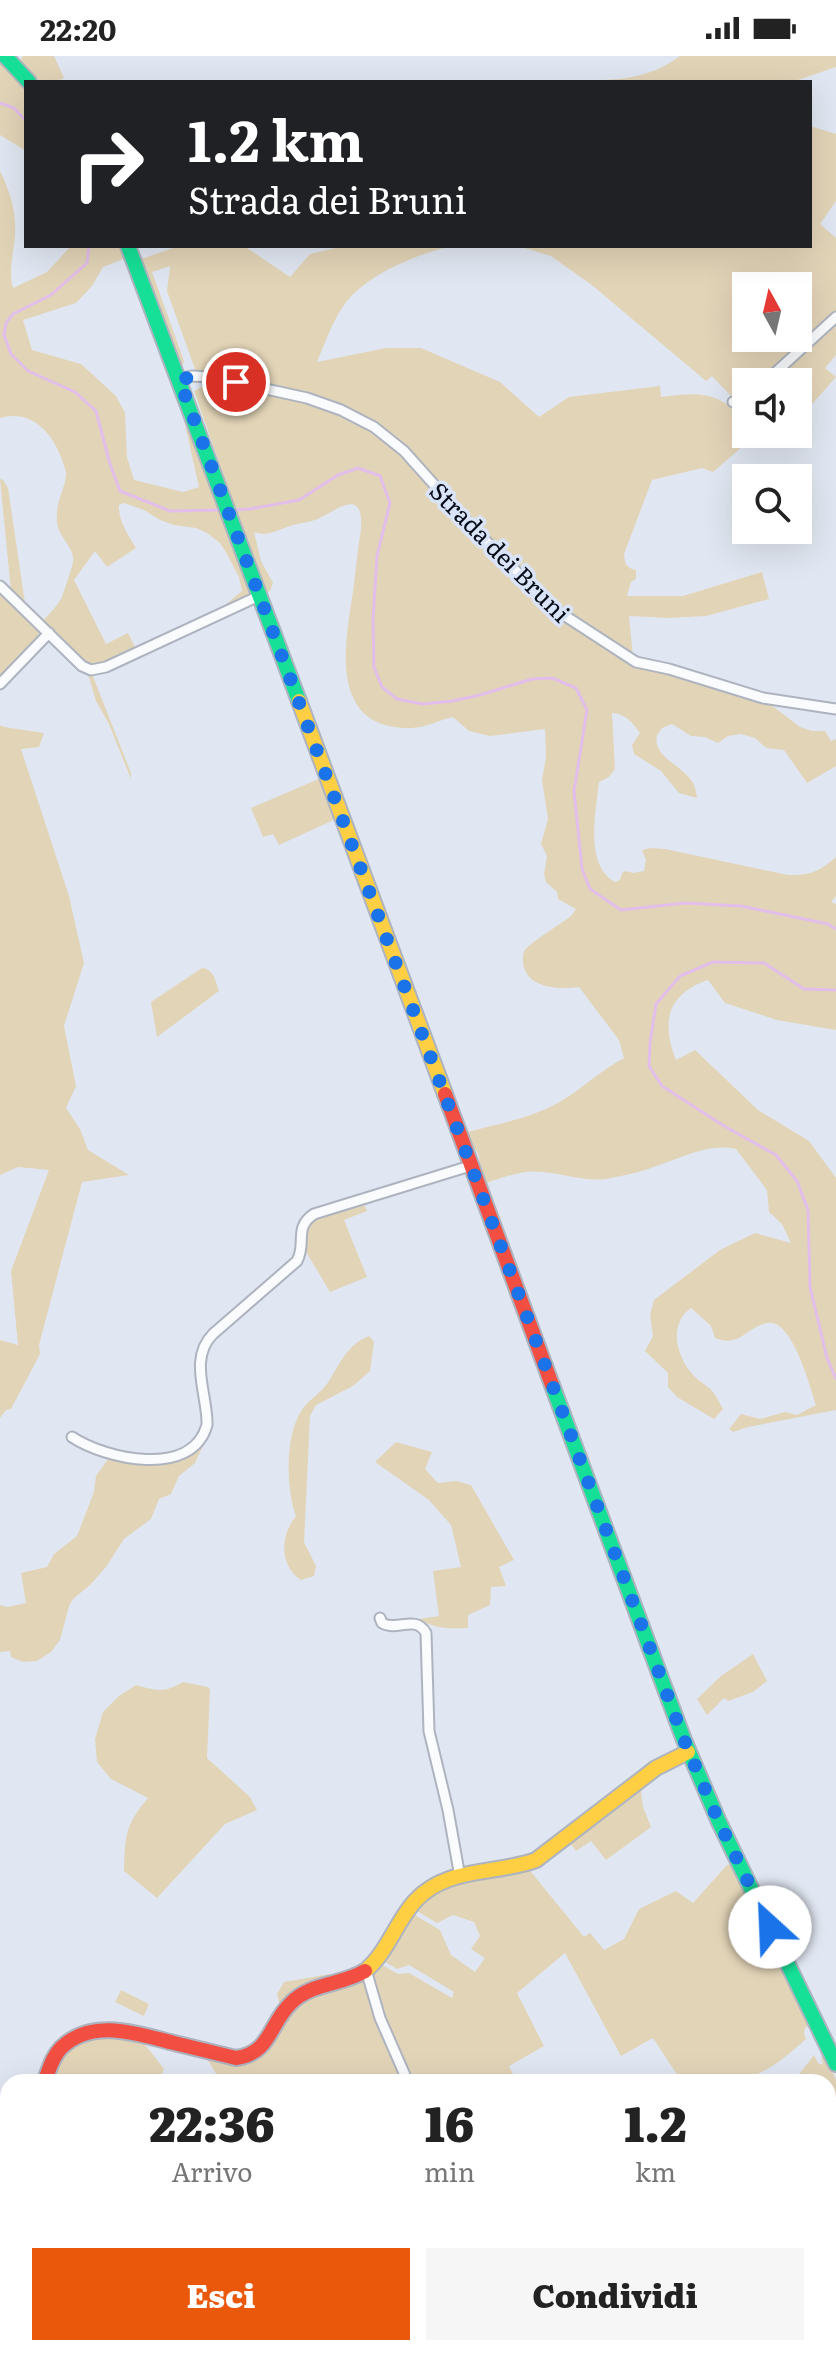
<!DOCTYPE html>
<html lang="it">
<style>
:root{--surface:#fff;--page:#f6f6f6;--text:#222;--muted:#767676;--accent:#ea580c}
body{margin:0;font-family:Literata,serif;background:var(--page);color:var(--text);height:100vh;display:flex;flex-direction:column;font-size:30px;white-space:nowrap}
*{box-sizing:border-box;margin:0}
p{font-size:26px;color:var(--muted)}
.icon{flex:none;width:44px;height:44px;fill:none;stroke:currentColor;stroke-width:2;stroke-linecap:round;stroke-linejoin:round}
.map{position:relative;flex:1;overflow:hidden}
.side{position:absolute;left:0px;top:2018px;width:836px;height:282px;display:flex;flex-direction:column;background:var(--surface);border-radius:24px 24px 0 0;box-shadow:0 8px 32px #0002}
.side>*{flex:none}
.hud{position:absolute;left:24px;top:24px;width:788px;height:168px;border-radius:0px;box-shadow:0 8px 32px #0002;background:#202124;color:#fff;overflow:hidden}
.needle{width:52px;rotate:352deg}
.tools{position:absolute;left:732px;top:216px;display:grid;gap:16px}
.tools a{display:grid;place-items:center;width:80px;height:80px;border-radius:0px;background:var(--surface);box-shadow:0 8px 32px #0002;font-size:40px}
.pin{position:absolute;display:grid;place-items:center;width:68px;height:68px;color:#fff;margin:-34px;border:4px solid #fff;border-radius:50%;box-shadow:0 2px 8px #0007}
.me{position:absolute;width:88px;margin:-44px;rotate:335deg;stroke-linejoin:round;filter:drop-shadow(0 0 6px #0008)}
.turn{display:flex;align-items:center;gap:28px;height:168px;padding:0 32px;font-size:36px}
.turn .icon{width:104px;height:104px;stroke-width:2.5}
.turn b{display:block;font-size:56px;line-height:68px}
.eta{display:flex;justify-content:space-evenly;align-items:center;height:136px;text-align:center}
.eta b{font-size:48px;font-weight:800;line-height:56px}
.button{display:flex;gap:16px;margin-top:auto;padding:16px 32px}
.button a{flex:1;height:92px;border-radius:0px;background:var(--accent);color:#fff;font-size:32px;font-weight:800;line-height:92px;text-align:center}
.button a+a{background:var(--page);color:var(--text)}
.status{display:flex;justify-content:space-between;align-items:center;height:56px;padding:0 40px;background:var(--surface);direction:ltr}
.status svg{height:22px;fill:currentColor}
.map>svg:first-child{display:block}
.green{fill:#e2d4b7;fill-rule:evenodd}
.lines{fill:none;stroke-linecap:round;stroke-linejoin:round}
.stream{stroke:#e2beea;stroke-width:3}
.street-casing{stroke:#aeb4bf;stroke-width:13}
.fast-casing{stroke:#aeb4bf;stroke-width:18}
.slow-casing{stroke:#aeb4bf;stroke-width:18}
.jam-casing{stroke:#aeb4bf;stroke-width:18}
.street{stroke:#fafbfd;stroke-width:9}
.fast{stroke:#16e098;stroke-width:14}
.slow{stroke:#ffcf43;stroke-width:14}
.jam{stroke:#f24e42;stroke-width:14}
.route{stroke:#1a73e8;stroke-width:14;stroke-dasharray:0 25.2}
.labels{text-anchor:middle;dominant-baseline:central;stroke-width:7;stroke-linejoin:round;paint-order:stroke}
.street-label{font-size:24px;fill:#080d18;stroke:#dae4f9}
</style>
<div class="status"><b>22:20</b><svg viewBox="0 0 49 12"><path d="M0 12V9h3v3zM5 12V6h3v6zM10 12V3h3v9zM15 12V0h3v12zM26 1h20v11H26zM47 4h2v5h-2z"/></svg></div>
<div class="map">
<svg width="836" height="2299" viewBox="0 0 836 2299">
<rect width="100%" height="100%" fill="#e1e7f2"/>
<!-- green -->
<path class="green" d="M23,0H54L64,22L55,26L39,25L20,5Z
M680,0H836V11L792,26H547C595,22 640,31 680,0Z
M0,3L26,31V95L0,79Z
M810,70L836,78V145L820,168L836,182V256L760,326H746V339L740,342L731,340L712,320L706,325L593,230L551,200L518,190H810ZM746,230H798V282H746Z
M0,115C12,139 18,162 14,189C12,205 9,216 13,232L47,216L71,190H123L128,201L103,211L92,230L76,247L23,264L32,294L81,308L116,340L125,357L127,401L134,424L183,436L199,431L184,364L186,356L251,533L249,540L214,558L242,535L239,521L227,498L220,487L207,477L196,472L174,469L160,464L144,454L124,447L119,449C118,464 128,479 136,492L107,511L95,495L74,524L106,588L128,577L136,593C120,601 100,616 83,606L43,565C49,558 58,549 62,541C63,538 73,509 73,505C75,492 59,482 57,467C55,445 65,435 66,418C66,413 62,405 61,401C51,374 29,353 0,362Z
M179,190H244L290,221L310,198L344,190H452C417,198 365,219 344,249C332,266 325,287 317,306L386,292H421L500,326L539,361L569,341L660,330L661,341C699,336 717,335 746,364V378H757L713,416L702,412L652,424L624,498C625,508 626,512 636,514V523L631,526L627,540H683L762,516L769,543L706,560L668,562L629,560L633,601L558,552L465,460L395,383L374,367L341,350L320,342L196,316L167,235L170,210L152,216L184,305L182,311L141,203Z
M836,266V299L825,312L836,321L798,364V326H771Z
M214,325L325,351L347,360L388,384L544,550L567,567L633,609L661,613L767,646L800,671L812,675H825L831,685L836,683V710L807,727L784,694L766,692L755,682L741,678L728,680L718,687L705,681L691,680L672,668L662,672L657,679C652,703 685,709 694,729C696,733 696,737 697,742L679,737L661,715L634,698L632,689L640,677C633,667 625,657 612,657L615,713L609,721L599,726C596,755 584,809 615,826L620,824L622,817L626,815L633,817L644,815L646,804L642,794L651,792L665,793L788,819C810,820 820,815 836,801V840L831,846L836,848V974L777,964L725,947L708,924C667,938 661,966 676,1004L695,994L758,1054L809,1085L836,1122V1354L748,1371L733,1376L729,1373L741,1358L760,1363L785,1356L797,1359L816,1349C810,1331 792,1261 767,1267C746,1271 740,1292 715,1282L711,1270L691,1252C668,1268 676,1301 694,1320C700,1326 708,1330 713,1336C717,1341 720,1348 723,1353L714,1363L677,1341L668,1331V1317L645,1295L653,1280L650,1259L654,1244L720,1194L755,1177L791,1187L782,1168L769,1156L767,1134L736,1093C709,1087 684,1101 659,1109C644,1115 627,1119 611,1122C588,1127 565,1118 543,1116C522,1113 502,1122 483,1128C477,1112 485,1096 468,1087L464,1077C493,1069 523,1064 550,1051C576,1039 597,1016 624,1002L619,984L579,931C558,934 525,932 523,906C523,899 522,900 525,894C532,885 561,868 571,860L576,853L558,843L557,836L546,826L544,818L547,800L541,788L548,763L542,724L546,701L545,673L490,680L469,675L453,661C442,663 434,668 424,670C411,674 387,672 375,665C330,641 349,568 354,528C356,510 358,491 361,473C364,428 334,457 315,464C307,467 298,467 290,470C277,474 268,481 254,476L261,505L273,527L270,535L265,537L194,335Z
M0,423L3,424L8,432L25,547L11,535Z
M0,535L38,572L39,581L0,622Z
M88,618H92L131,717V723L109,668L96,645Z
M0,669L4,671L44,677L39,691L21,693L69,840L84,907L64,970L76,1030L66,1052L80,1073L88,1094L129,1119L82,1126L39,1289L40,1298L11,1353L6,1354L0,1362V1284L18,1289L11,1215L49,1114L18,1111L0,1119Z
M321,722L336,763L279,789L273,778L263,781L251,752Z
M202,912C214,913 216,926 219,935L157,981L151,946Z
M363,1146L367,1155L344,1164L367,1221L330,1236L305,1194L307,1169L315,1161Z
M369,1280L374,1286L370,1315L353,1330L316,1349L310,1360L304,1486L316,1510L314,1520L301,1524C279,1509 280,1479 296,1460C286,1433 285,1383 300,1357C307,1344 321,1338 329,1325C340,1307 348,1288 369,1280Z
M209,1377L195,1407L179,1420L171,1438L159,1443L151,1463L124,1483L106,1511L90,1529L73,1543L69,1550L60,1584L51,1596L37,1605L23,1606L11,1601L10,1595L0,1596V1549L7,1551L26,1547L21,1517L47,1511L54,1498L77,1480L94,1436L96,1420L110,1400L157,1406L202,1385Z
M396,1386L432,1396L425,1413L438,1427L456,1425L471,1429L514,1504L499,1511L506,1530L491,1531L490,1549L468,1559V1572C450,1573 435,1573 419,1563L439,1560L433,1515L461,1511L451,1469L429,1444L375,1406Z
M753,1598L767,1625L753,1636L728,1645L724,1642L707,1659L697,1643L721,1620Z
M183,1626L208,1631L210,1634L207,1702L250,1741L257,1754L225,1768L157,1842L124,1815C125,1780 125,1769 148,1742L111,1723L97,1706L95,1683L103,1656L119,1640L136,1629C156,1635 165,1637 183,1626Z
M640,1729L643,1751L651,1771L606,1804L591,1785L576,1795L568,1784Z
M734,1808L810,1969L805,1972L804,1978L806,1983C759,2026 744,2026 682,2026L653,1982L621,2000L565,1897L517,1937L544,1990L509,2010L517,2026H410L383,1963L369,1916L377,1906L398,1918L409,1917L452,1942L454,1936L409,1909L397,1913L380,1903L410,1856L440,1874L451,1899L475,1916L485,1902L471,1893L480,1880L474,1866L453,1859L437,1867L412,1852L438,1830L527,1811L584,1881L590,1877L604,1894L624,1883L639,1853L676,1835L693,1847L727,1809Z
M330,1918L345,1919L281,1955L277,1938L284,1926Z
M365,1919L405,2026H221L204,1998L237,2005L294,1948Z
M121,1934L149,1948L144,1960L115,1946Z
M95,1979L139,1981L164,2013L159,2026H49L66,1992Z
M824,1997L836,2024V2064L828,2068V2026H809L800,2017L814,1999L818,2007L823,2009L821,1999Z
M310,2292H417L410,2293L411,2299H388L386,2297L371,2299H288Z
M463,2292H548L554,2299H428Z
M664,2292H810L812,2299H697Z"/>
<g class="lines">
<!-- stream -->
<path class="stream" d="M0,47L14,52L26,65
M89,190L87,207L51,239L13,258L6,267L4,279L11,298L28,315L75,336L96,355L110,408L120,435L170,455L221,454
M233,454L250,453L299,444L338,419L358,412L380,420L390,447L377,500L373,563L374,611L382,631L397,643L423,648L452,645L480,639L532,623L552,622L576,632L587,654L574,735L582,813L590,833L621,854L685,847L741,850L828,868L836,873
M836,934L804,933L764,907L713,906L680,920L656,948L650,987L649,1010L662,1030L724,1070L776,1099L797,1125L808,1154L810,1231L827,1302L836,1323"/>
<defs>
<path id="street" d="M179,323L192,320L212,321L307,342L341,354L374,371L404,395L473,472L553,552L636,606L669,613L763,642L836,653
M765,326L836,261
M733,346L738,347L746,344
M0,530L82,610L91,614L106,611L259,540
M0,628L49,577
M72,1381C105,1403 192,1423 207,1369C208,1339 188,1303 213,1278L297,1205C307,1187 293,1172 314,1158L470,1110
M380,1562L382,1567C397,1576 415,1558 426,1577L429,1675L448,1754L460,1821
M366,1914L380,1962L408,2026
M0,2098L8,2094
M813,2292L816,2299
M598,2299L608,2292
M657,2299L658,2292"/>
<path id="fast" d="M5,0L29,26
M128,190L299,645
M552,1329L684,1684L719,1766L836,2008"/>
<path id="slow" d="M299,645L445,1038
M365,1915C387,1897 396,1866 415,1845C447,1810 496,1819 536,1804L656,1712L688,1696"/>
<path id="jam" d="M445,1038L552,1329
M44,2026C49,2015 52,2001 61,1992C92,1961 138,1978 174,1987C195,1992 215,1997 236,2002C271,1997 269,1968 291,1947C310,1927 342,1929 365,1915"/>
</defs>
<!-- street casing -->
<use href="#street" class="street-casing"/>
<!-- fast casing -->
<use href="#fast" class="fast-casing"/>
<!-- slow casing -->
<use href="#slow" class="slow-casing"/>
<!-- jam casing -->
<use href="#jam" class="jam-casing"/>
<!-- street -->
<use href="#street" class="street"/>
<!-- fast -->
<use href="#fast" class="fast"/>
<!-- slow -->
<use href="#slow" class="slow"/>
<!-- jam -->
<use href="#jam" class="jam"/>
</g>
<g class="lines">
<!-- route -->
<path class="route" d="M236,326L205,320L179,323L684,1684L719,1766L770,1871"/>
</g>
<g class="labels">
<!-- street labels -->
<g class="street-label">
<text transform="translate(501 495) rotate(45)">Strada dei Bruni</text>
</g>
</g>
</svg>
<div class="tools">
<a><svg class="needle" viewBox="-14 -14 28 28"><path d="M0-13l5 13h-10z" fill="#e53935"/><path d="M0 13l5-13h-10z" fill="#767676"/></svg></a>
<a><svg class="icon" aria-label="sound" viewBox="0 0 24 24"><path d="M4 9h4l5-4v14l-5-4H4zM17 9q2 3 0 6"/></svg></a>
<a><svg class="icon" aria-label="search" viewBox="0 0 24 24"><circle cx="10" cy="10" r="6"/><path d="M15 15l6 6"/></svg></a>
</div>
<div class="pin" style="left:236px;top:326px;background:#d93025"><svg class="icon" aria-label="arrive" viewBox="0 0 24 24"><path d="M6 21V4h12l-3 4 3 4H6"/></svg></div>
<svg class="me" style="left:770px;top:1871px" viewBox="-20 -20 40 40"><circle r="19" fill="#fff"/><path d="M0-13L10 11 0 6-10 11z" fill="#1a73e8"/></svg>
<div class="hud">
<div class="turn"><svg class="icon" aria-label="right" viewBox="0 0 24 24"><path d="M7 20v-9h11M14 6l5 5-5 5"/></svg><div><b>1.2 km</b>Strada dei Bruni</div></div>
</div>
<section class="side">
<div class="eta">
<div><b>22:36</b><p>Arrivo</p></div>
<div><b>16</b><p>min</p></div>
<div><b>1.2</b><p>km</p></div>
</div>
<div class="button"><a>Esci</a><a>Condividi</a></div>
</section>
</div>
